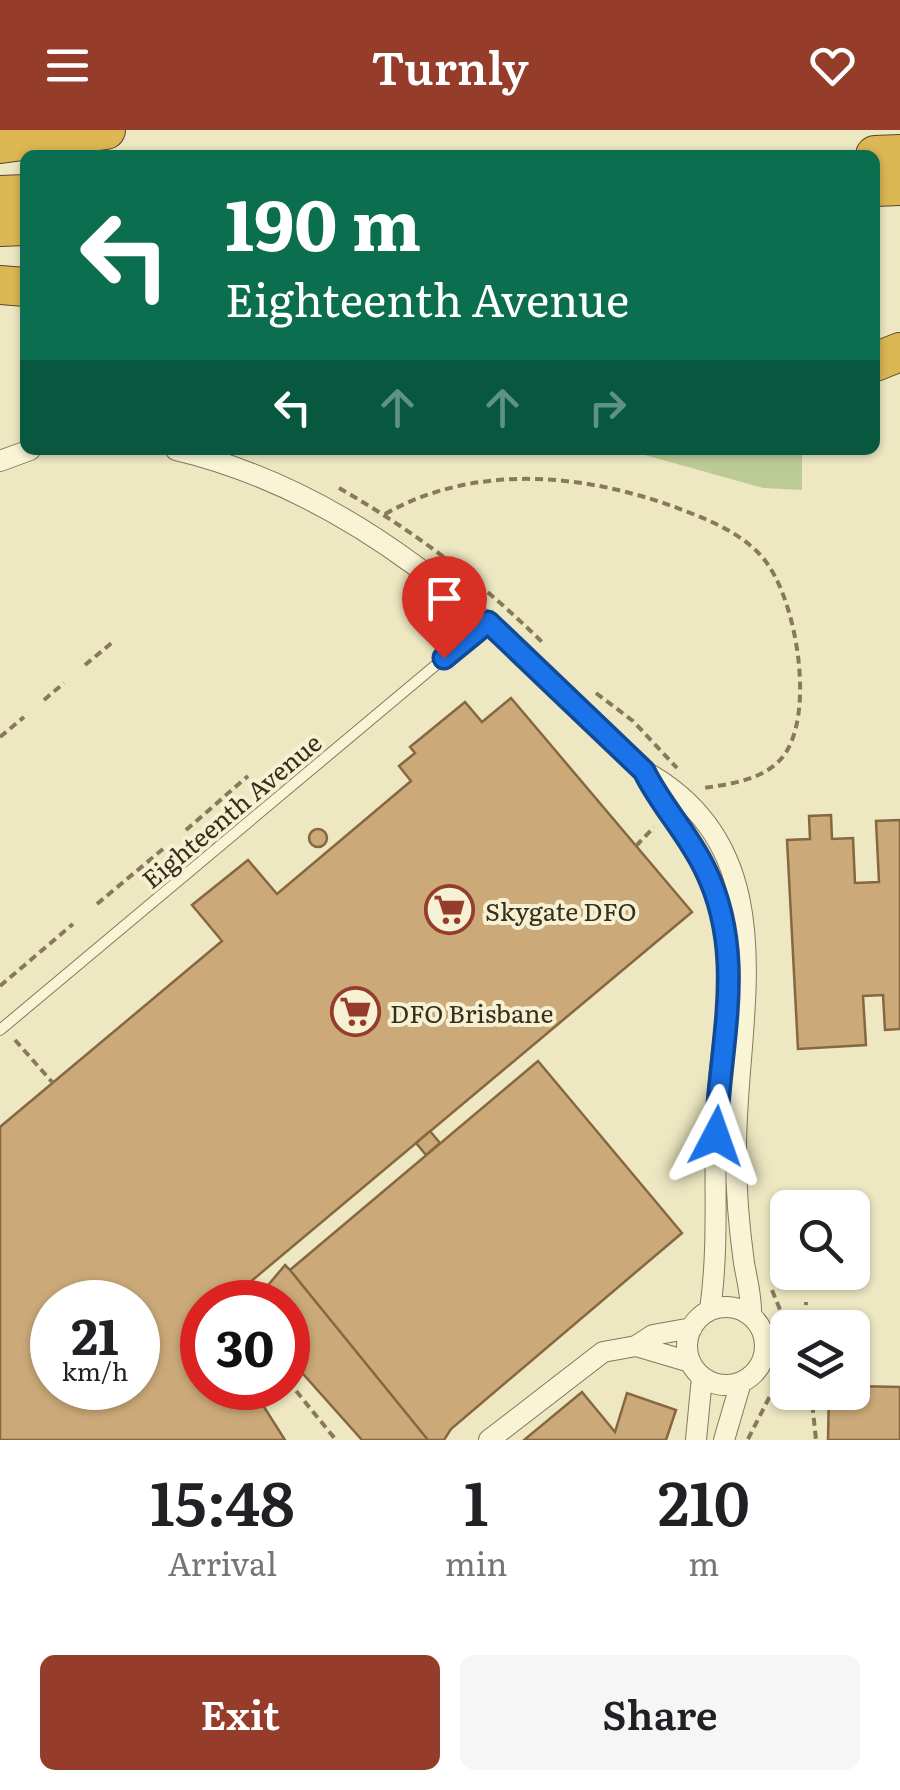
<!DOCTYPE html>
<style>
:root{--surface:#fff;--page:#f6f6f6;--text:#202124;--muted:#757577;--accent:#953c2b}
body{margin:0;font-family:Literata,serif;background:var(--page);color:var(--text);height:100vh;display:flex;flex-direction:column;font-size:38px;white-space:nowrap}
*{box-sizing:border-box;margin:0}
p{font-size:32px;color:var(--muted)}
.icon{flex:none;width:55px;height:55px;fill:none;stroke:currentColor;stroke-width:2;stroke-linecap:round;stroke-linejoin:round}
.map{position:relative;height:1310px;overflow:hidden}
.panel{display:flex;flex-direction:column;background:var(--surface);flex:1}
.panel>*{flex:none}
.top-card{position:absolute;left:20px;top:20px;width:860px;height:305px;border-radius:15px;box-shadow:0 2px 8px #0004;background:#0b6e4f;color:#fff;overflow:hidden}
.controls{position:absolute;left:770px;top:1060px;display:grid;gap:20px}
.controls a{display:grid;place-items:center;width:100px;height:100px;border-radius:15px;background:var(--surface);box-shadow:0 2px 8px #0004;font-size:50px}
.speed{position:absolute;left:30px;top:1150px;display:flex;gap:20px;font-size:50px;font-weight:700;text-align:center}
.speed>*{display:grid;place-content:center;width:130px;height:130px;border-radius:50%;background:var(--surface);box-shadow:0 2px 8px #0004;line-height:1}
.speed small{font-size:25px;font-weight:400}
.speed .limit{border:15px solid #d22;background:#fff;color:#111}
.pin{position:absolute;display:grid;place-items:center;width:85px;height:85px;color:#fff;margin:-102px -42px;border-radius:50% 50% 50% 0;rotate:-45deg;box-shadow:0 0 10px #0007}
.pin .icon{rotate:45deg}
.me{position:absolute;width:110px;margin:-55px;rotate:4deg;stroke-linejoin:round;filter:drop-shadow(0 0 8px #0008)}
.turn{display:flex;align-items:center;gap:35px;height:210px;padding:0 40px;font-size:45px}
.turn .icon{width:130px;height:130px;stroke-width:2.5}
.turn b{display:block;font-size:70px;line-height:85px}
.lanes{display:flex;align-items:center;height:95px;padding:0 40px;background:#0003;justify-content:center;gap:50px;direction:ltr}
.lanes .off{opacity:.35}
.eta{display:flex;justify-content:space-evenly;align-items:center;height:170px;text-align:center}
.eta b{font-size:60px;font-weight:600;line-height:70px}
.cta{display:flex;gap:20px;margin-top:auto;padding:20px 40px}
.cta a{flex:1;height:115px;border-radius:15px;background:var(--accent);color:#fff;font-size:40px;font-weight:600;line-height:115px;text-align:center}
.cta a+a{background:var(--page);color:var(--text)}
header{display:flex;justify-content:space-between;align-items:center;height:130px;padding:0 40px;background:var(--accent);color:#fff;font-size:45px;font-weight:600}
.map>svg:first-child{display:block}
.green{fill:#bccb96}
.building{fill:#cba979;stroke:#866740;stroke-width:2.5;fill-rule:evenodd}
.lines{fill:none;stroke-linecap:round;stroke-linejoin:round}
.service-casing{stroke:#87795a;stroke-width:12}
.minor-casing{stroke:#87795a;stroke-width:22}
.motorway-casing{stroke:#55472e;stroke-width:40}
.path{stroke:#87795a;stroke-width:4;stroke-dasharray:8 5;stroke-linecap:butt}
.service{stroke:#f8f4d5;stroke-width:10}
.minor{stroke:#f8f4d5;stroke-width:20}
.motorway{stroke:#dcb754;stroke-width:38}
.route-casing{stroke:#114b97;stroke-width:25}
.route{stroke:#1a73e8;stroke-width:18}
.labels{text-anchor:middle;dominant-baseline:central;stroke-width:8;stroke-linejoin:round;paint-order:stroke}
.street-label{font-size:25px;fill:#372e1e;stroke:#f5f1d2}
.poi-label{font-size:25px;fill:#372e1e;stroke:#f5f1d2;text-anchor:start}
</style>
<header><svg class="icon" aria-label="menu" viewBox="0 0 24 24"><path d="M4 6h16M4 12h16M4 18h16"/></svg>Turnly<svg class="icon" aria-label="heart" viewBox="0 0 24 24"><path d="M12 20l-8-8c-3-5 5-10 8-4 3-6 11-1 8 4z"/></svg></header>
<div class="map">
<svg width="900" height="1310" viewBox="0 0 900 1310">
<rect width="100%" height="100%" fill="#ede8c2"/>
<!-- green -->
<path class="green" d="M627,320H802V360L763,358Z"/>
<!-- building -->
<path class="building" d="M511,568L692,782L243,1158L254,1172H202V1258H252L285,1310H0V997L222,811L192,775L248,730L277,764L411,651L399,636L415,623L410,617L465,572L482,592ZM52,1172H138V1258H52Z
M831,685L832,709L853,708L855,753L879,752L876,691L900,690V899L885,900L883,865L863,866L866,915L798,919L787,710L810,709L809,686Z
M309 708a9 9 0 1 1 18 0a9 9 0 1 1-18 0Z
M538,931L682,1103L451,1299L444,1310H428L290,1140Z
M430,1001L440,1013L426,1025L416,1013Z
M285,1135L290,1140L428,1310H362L288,1227V1172H254Z
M852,1256L900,1257V1310H828L829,1262H852Z
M582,1262L615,1302L627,1263L676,1280L666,1310H524Z"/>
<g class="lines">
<defs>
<path id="service" d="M0,900L486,493"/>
<path id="minor" d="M176,320C371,366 505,507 644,641C793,722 734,892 736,1025C736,1061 739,1097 744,1133C747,1150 752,1168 751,1186
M0,331L30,320
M644,641C663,682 697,713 714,757C743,836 719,910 716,990C714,1054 719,1117 710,1180
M687 1216a39 39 0 1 1 78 0a39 39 0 1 1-78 0Z
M636,1216L653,1205L692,1198
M489,1310L603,1222L636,1216L690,1232
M696,1310L702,1247
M724,1310L741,1252"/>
<path id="motorway" d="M0,14L106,0
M875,25L900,24
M875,57L900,56
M0,65L25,64
M0,97L25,96
M0,155L25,157
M875,232L900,222"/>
</defs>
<!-- service casing -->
<use href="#service" class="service-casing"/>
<!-- minor casing -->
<use href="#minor" class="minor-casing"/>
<!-- motorway casing -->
<use href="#motorway" class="motorway-casing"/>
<!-- path -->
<path class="path" d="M339,358C414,401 480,451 542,512
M385,384C473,334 580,343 672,376C704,388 740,401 763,428C797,468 817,588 781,629C762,650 730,654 704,658
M85,535L114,511
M596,563L633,591L677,638
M44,570L64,553
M0,607L24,587
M186,700L248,646
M636,716L654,697
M97,774L163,719
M0,856L73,794
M15,910L53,953
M772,1160L781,1182L805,1188V1198
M805,1188L806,1172
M288,1251L336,1310
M811,1262L816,1310
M748,1309L771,1264L788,1247"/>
<!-- service -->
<use href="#service" class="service"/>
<!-- minor -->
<use href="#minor" class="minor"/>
<!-- motorway -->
<use href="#motorway" class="motorway"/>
</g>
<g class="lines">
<defs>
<path id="route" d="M444,528L488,492L644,641C661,676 688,703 705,739C748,826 719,914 716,1006"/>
</defs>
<!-- route casing -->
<use href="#route" class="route-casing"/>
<!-- route -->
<use href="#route" class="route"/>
</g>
<!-- icons -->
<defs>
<symbol id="supermarket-ring" viewBox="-11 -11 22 22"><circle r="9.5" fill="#f5f1d2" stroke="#953c2b" stroke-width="1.5"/><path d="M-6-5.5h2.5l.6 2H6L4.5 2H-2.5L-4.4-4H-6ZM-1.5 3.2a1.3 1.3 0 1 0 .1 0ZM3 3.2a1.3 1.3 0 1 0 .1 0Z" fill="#953c2b"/></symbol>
</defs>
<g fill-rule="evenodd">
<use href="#supermarket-ring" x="422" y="752" width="55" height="55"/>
<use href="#supermarket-ring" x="328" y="854" width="55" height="55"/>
</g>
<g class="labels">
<!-- street labels -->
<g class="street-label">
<text transform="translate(231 680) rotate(-40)">Eighteenth Avenue</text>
</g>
<!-- poi labels -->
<g class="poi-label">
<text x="485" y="780">Skygate DFO</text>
<text x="390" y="882">DFO Brisbane</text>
</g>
</g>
</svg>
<div class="controls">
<a><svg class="icon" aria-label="search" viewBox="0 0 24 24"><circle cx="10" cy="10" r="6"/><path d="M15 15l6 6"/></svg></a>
<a><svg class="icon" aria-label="layers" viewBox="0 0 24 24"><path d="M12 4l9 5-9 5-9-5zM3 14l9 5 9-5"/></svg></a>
</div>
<div class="speed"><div>21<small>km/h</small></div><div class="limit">30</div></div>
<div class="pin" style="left:444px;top:528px;background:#d93025"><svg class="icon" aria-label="arrive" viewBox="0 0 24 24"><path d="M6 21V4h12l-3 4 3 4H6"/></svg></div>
<svg class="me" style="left:716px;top:1006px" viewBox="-20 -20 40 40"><path d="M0-17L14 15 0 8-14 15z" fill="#1a73e8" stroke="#fff" stroke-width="4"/></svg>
<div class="top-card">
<div class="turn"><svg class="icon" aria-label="left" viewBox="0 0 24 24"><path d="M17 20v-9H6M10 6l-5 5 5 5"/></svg><div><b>190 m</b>Eighteenth Avenue</div></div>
<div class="lanes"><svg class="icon" aria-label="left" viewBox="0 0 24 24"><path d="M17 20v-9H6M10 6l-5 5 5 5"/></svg><svg class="icon off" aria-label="ahead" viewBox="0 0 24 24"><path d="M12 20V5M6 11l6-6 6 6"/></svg><svg class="icon off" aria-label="ahead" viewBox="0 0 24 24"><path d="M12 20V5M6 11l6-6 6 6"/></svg><svg class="icon off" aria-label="right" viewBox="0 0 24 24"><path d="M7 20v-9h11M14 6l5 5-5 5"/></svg></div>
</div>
</div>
<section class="panel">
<div class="eta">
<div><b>15:48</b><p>Arrival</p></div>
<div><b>1</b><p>min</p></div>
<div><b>210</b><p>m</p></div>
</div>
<div class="cta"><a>Exit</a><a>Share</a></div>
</section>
